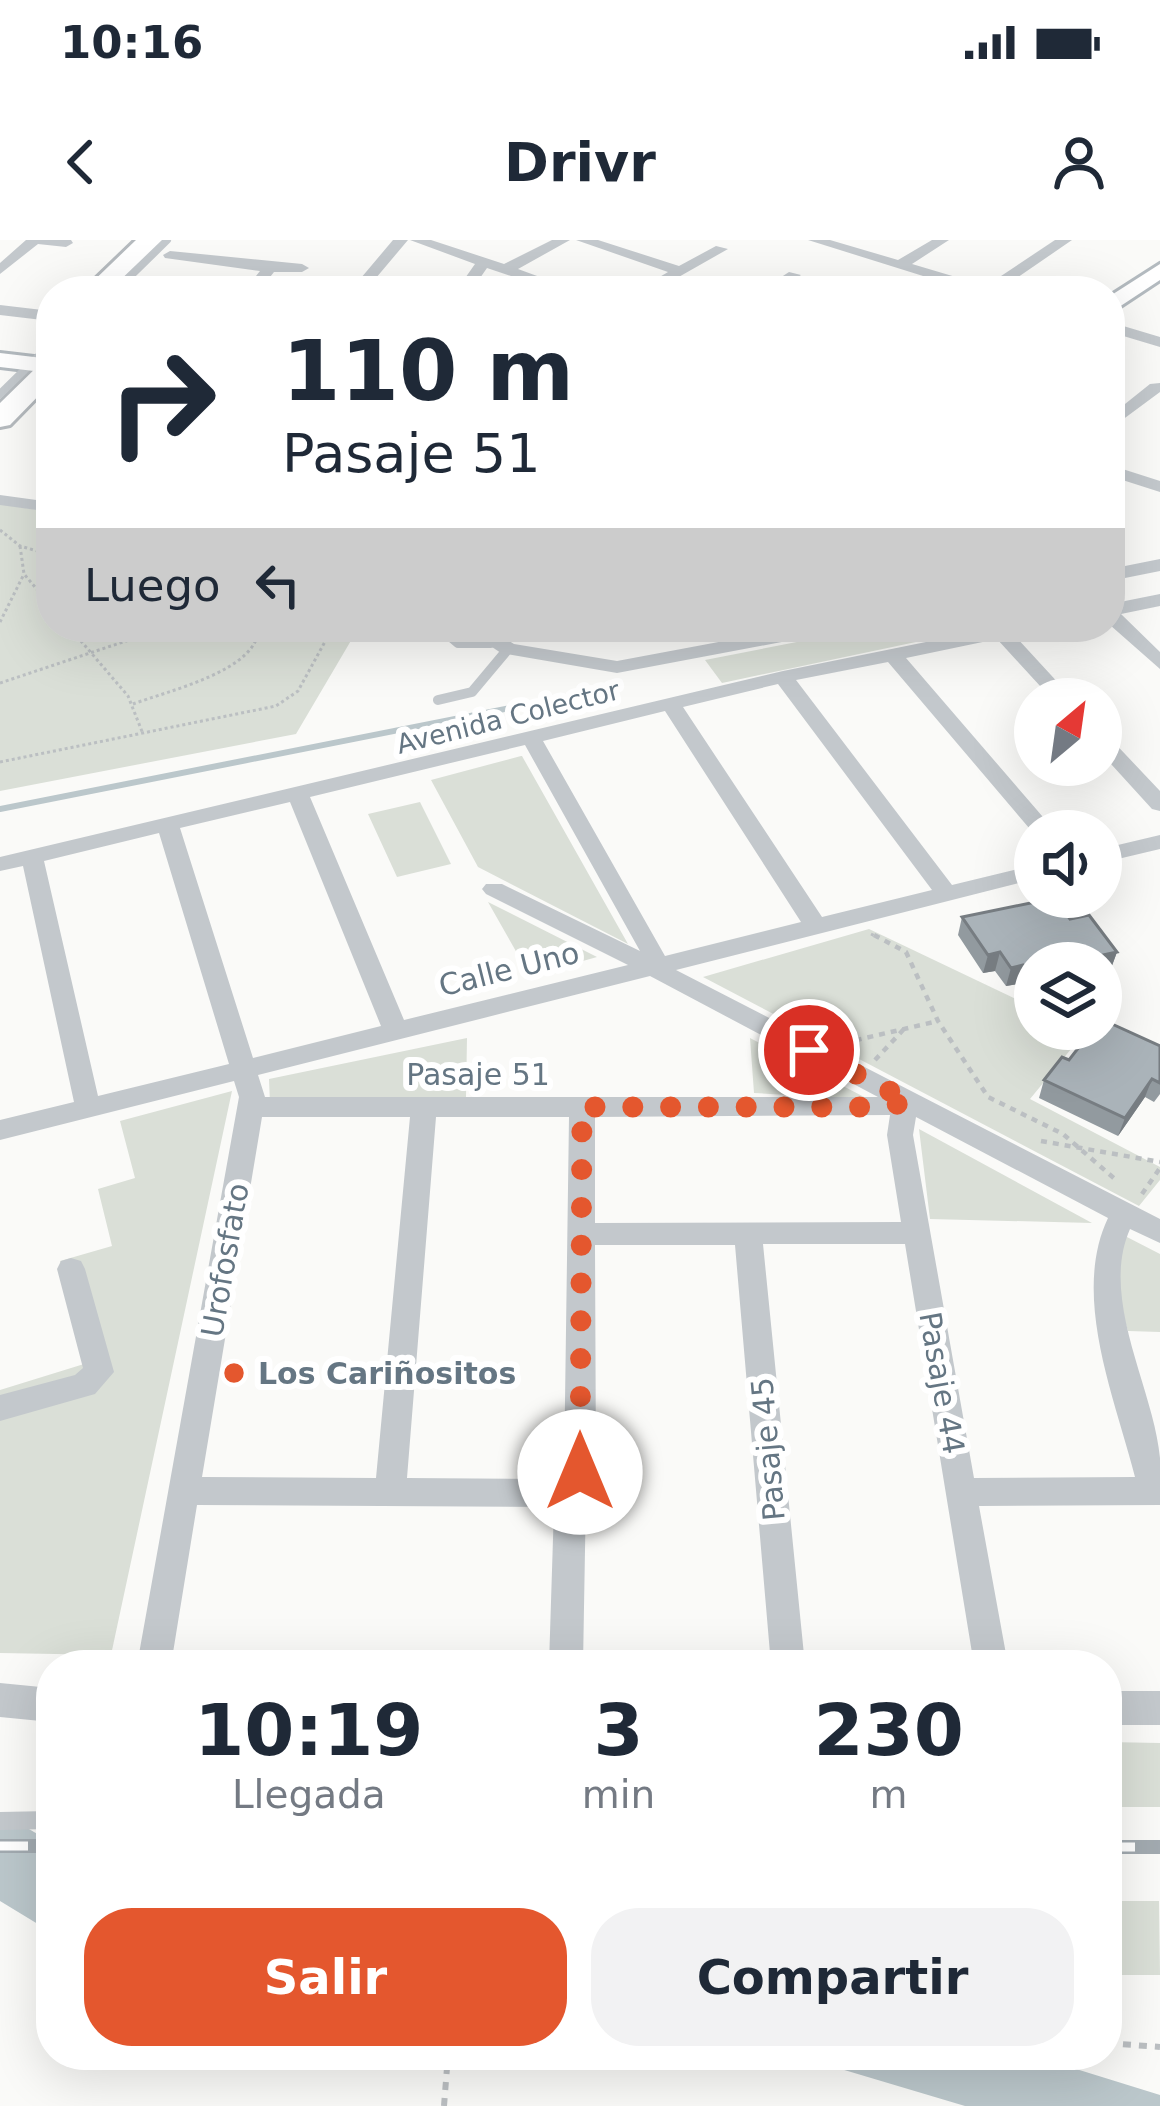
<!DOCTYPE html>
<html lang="es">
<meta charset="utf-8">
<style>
:root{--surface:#fff;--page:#f2f2f3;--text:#1f2937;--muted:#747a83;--accent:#e4572e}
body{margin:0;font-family:"DejaVu Sans",sans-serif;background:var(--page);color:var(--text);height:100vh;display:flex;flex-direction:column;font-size:45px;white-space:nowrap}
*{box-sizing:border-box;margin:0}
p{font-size:39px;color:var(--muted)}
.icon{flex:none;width:66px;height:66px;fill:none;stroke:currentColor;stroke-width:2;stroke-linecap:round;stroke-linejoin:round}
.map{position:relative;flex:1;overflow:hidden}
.sheet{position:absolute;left:36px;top:1410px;width:1086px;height:420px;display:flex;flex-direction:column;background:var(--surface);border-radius:48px;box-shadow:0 12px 48px #0002}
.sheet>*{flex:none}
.top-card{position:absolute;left:36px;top:36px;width:1089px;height:366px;border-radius:48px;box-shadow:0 12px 48px #0002;background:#fff;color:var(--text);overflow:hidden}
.needle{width:78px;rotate:29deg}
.controls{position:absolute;left:1014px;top:438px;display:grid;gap:24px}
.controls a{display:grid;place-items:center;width:108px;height:108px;border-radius:50%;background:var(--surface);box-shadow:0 12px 48px #0002;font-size:60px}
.pin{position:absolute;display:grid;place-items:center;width:102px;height:102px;color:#fff;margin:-51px;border:6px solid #fff;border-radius:50%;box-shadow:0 3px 12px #0007}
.me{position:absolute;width:132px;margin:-66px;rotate:0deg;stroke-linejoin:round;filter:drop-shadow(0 0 9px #0008)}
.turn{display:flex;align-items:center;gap:42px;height:252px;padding:0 48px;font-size:54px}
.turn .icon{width:156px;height:156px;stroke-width:2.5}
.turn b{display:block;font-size:84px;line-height:102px}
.then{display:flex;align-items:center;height:114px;padding:0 48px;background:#0003;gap:24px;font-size:45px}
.eta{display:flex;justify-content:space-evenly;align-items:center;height:204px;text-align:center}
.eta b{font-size:72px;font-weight:700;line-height:84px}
.primary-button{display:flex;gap:24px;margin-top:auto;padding:24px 48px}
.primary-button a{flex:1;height:138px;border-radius:48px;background:var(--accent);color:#fff;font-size:48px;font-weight:700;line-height:138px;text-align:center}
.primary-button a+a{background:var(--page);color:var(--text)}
.status{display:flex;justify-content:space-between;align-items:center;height:84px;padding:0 60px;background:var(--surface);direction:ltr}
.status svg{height:33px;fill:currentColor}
header{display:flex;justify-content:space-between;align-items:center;height:156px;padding:0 48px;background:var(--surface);font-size:54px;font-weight:700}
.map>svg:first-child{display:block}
.green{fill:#dadfd7}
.water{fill:#bbc7cb}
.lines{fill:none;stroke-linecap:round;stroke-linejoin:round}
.stream{stroke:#bbc7cb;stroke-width:6}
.secondary-casing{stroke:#b3babf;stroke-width:6}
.primary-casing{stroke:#b5babe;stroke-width:6}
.path-far2{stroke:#bbbfc2;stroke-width:3;stroke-dasharray:3 3;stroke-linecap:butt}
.path-far1{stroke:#bbbfc2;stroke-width:4.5;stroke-dasharray:6 6;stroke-linecap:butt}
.path{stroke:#bbbfc2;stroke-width:6;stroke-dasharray:8 8;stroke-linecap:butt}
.lane-far2{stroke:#c3c8cc;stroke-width:8}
.lane-far1{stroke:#c3c8cc;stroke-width:10}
.lane{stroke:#c3c8cc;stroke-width:18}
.street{fill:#c3c8cc;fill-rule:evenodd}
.secondary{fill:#fff;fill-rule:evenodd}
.primary{fill:#fff;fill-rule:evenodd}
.rail-casing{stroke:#a2aab0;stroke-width:14}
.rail{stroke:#fff;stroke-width:9;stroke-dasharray:28;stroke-linecap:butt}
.wall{fill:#929a9f}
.shaded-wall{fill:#777d82}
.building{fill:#aab3b9;stroke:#777d82;stroke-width:3}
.route{stroke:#e4572e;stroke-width:21;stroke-dasharray:0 37.8}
.poi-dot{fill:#e4572e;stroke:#fff;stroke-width:4.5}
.labels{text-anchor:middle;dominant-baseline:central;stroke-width:12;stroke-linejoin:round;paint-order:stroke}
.far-street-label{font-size:27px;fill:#657683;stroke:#fff}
.street-label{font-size:30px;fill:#657683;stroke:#fff}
.poi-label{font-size:30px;font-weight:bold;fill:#657683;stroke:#fff;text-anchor:start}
</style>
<div class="status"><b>10:16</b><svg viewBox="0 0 49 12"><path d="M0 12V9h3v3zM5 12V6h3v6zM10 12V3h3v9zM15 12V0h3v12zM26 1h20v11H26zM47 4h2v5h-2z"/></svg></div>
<header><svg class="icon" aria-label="back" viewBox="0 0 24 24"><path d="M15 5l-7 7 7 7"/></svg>Drivr<svg class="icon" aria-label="person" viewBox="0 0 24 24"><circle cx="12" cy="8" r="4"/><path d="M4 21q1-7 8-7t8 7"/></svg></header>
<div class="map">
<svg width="1160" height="1866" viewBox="0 0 1160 1866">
<rect width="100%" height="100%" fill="#fafaf8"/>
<!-- green -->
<path class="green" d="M0,264L51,272V387H359L296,494L0,551Z
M874,387H987L722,443L705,420Z
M521,516H522L628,704L478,627L431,540Z
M420,562L451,624L397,637L368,574Z
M488,662L597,717L530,736Z
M869,689L1035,768V789L1085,792L1030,859L1160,927V940L1139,966L703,737Z
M467,798L466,857L270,864L269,839Z
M750,798L870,860L754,853Z
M232,851L111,1415L0,1413V1150L84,1124L60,1021L112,1006L98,949L135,938L120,881Z
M919,889L1092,983L930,979Z
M1125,996L1160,1014V1092L1128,1091L1115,1049Z
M1107,1502L1160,1503V1567H1107Z
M1107,1661H1159L1160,1735H1107Z"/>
<!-- water -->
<path class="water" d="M0,1572L51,1602V1692L0,1661Z
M794,1815H1031L1160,1855V1866H965Z"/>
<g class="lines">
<!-- stream -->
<path class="stream" d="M0,569L616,447"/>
<defs>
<path id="secondary" d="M1160,24V40L1110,73V56Z
M0,113L51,119V133L0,127Z"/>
<path id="primary" d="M136,0H162L109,51H83Z
M51,120V143L10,185L0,187V163L42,122Z"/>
</defs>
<!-- secondary casing -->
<use href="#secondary" class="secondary-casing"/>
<!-- primary casing -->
<use href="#primary" class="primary-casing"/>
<!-- path-far2 -->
<path class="path-far2" d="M0,290L20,306L51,315
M20,306L24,334L51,366
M0,382L24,334
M69,387L128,456L143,494
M0,443L168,387
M133,464C167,451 261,430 258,387
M0,522L276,466L298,451L333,387
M871,694L879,698"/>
<!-- path-far1 -->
<path class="path-far1" d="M874,695L906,712L938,781L988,857L1063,894L1116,940
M844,803L938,781
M875,820L904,789
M1041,901L1160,922
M1142,954L1160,928"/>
<!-- path -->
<path class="path" d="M1107,1803L1160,1807
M444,1866L448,1815"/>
<!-- lane-far2 -->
<path class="lane-far2" d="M115,51L167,0
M0,154L51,104"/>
<!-- lane-far1 -->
<path class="lane-far1" d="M439,387L458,403H491
M438,460L472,452L508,409"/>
<!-- lane -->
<path class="lane" d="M0,1581L51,1580"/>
<!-- street -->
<path class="street" d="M26,0H71L73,3L66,7L38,4L0,34V23Z
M393,0H408L365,51H350Z
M410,0H431L504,24L552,0H570L518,29L578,51H556L487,28L471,51H456L475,24Z
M576,0H598L679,26L716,6L728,9L654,51H636L668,32Z
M808,0H830L898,20L932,0H949L912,24L986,46L1055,0H1072L998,51H971Z
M170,11L302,24L309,28L302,32H274L259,51H244L260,31L165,18L163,15Z
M789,32L801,35L778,51H760Z
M0,65L51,71V81L0,75Z
M1110,82L1160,97V107L1110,92Z
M1160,143V152L1110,189V176L1150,144Z
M1110,225L1160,241V252L1110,236Z
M0,255L51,262V272L0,265Z
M1160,319V331L1110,341V329Z
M1160,354V366L1121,374L1160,412V429L1110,385V364Z
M462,387H486L514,404L617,421L798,387H839L829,393L617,433L501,413Z
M1000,387H1039L1015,396L1073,459H1052L997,399L906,418L1055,591H1035V595L888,422L796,440L952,645L1035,625V639L676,730L1160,979V1003L1130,989C1099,1059 1154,1149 1160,1218C1160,1233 1160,1250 1160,1265L979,1266L1008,1425H974L905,1004H763L805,1425H771L735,1005H595L596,1232L586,1253L583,1425H549L554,1267L197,1265L171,1425H137L239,857L234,841L0,900V880L74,862L23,626L0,631V617L783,431ZM778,444L932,650L822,677L683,467ZM665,471L801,682L665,716L543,501ZM525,505L640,711L502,644H486L482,649L486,654L628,725L404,780L310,557ZM290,562L381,786L253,818L180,588ZM159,593L229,824L98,856L44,621ZM650,736L878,857H265L258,835ZM890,875L887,895L901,982L595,983V877ZM262,877H410L376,1238L202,1237ZM436,877H569L564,1232L561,1239L407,1238ZM916,877L1108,978C1071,1056 1115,1158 1135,1237L974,1238L913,895Z
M1101,494L1108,496L1160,551V571L1152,569L1101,513Z
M1160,595V609L1101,623V609Z
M71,1018L81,1021L85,1029L114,1132L95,1154L0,1181V1155L75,1135L83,1128L57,1029L61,1021Z
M0,1443L51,1448V1482L0,1477Z
M1107,1451H1160V1485H1107Z"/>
<!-- secondary -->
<use href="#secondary" class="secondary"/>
<!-- primary -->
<use href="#primary" class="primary"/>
<defs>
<path id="rail" d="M0,1606H51
M1107,1607H1160"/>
</defs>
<!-- rail casing -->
<use href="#rail" class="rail-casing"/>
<!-- rail -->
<use href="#rail" class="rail"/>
</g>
<!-- wall -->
<path class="wall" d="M962,677L1070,679L1117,712L1110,731L1035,723V747L1022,750L1018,744L1006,746L995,731L983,733L958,695Z
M1160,806V854L1154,862L1145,857L1118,896L1039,858L1044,840L1069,820Z"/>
<!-- shaded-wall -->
<path class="shaded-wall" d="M1000,712L995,731L983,733L988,715Z
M1117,712L1110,731L1101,733V723H1066Z
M1023,725L1018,744L1006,746L1011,728Z
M1035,730V747L1022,750L1027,731Z
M1152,839L1145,857L1118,896L1125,878Z"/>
<!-- building -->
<path class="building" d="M1055,658L1070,679L1089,675L1117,712L1066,723H1035V730L1027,731L1023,725L1011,728L1000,712L988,715L962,677Z
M1101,779L1160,806V843L1152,839L1125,878L1044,840L1062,817L1069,820L1093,789H1101Z"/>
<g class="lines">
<!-- route -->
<path class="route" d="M580,1232L582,867H879L911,862L809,810"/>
</g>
<!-- markers -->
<circle class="poi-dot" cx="234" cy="1133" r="12"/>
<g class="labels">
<!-- far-street labels -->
<g class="far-street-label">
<text transform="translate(508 477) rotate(-14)">Avenida Colector</text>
</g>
<!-- street labels -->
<g class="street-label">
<text transform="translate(509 729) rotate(-14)">Calle Uno</text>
<text x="478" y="834">Pasaje 51</text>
<text transform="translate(225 1020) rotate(-80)">Urofosfato</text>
<text transform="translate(942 1143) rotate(80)">Pasaje 44</text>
<text transform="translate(768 1209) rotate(-95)">Pasaje 45</text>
</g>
<!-- poi labels -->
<g class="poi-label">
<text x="258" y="1133">Los Cariñositos</text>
</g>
</g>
</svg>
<div class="controls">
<a><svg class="needle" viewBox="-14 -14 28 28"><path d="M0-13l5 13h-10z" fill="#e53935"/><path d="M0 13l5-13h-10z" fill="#747a83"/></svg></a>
<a><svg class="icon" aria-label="sound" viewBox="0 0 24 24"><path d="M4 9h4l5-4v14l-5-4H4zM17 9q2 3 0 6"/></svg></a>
<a><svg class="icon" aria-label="layers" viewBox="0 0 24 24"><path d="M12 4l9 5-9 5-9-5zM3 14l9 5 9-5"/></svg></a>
</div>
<div class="pin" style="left:809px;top:810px;background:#d93025"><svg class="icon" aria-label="arrive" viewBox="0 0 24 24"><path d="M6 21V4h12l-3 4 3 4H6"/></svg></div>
<svg class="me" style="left:580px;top:1232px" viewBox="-20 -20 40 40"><circle r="19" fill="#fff"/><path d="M0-13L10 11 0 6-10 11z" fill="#e4572e"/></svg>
<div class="top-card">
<div class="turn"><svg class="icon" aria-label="right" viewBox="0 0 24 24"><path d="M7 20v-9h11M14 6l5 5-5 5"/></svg><div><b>110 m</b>Pasaje 51</div></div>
<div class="then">Luego<svg class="icon" aria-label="left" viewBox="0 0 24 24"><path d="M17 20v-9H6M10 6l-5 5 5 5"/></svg></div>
</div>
<section class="sheet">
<div class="eta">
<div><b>10:19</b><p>Llegada</p></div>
<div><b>3</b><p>min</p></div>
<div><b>230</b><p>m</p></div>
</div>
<div class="primary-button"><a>Salir</a><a>Compartir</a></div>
</section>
</div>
